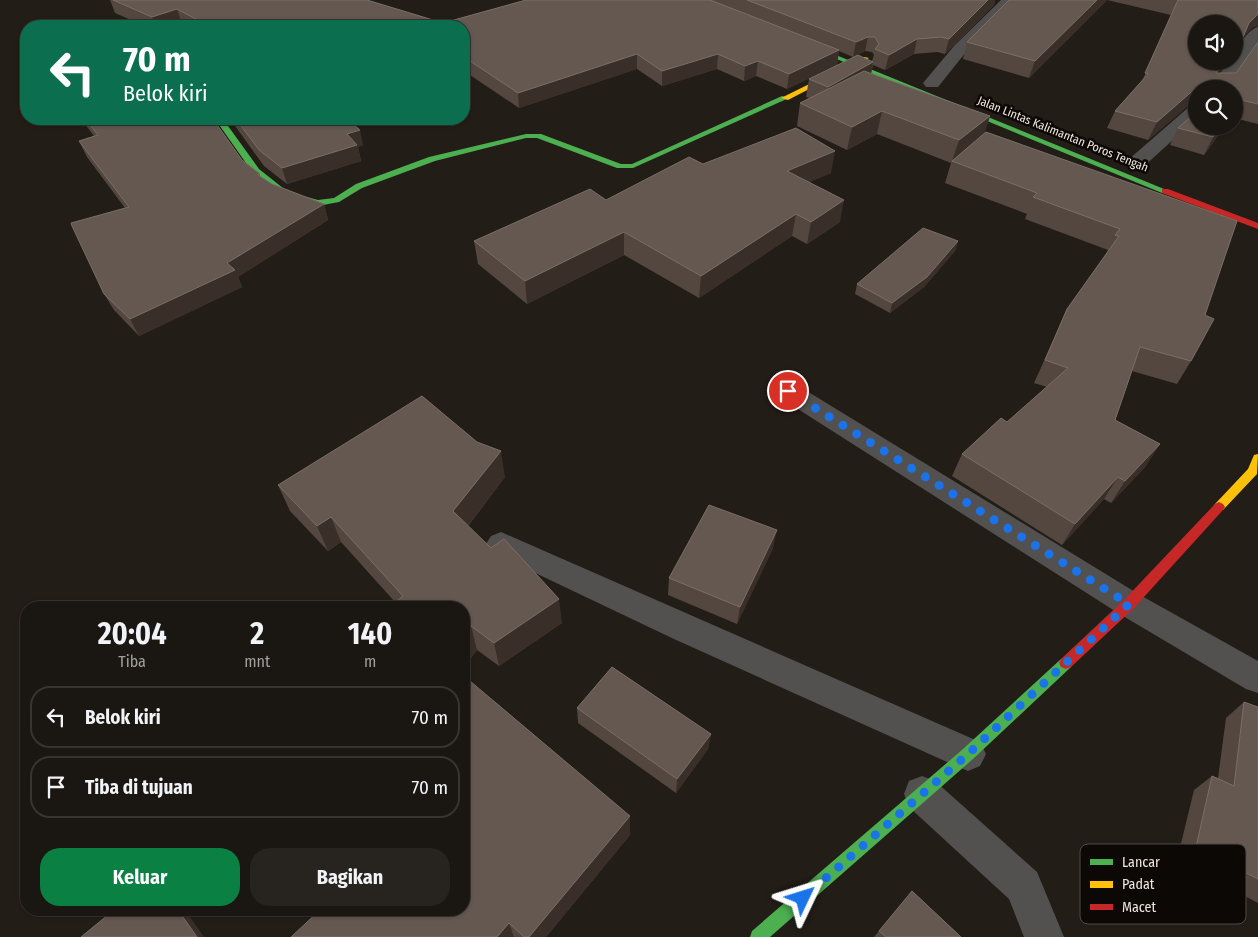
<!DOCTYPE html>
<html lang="id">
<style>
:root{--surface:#1a1611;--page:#27231f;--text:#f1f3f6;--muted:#9f9f9f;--line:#383531;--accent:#0b8043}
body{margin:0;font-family:"Fira Sans Condensed",sans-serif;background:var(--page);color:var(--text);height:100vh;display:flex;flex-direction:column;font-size:19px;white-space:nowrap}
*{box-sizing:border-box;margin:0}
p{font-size:16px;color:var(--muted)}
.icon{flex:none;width:28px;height:28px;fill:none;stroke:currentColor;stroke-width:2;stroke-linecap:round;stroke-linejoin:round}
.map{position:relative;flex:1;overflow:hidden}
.details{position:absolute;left:20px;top:601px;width:450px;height:315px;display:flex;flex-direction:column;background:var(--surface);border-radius:20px;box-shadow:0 1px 4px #0004,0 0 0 1px var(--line)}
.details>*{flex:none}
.guide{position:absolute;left:20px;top:20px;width:450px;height:105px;border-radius:20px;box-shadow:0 1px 4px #0004,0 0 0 1px var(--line);background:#0b6e4f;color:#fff;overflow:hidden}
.fabs{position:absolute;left:1188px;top:15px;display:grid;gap:10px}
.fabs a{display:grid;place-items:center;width:55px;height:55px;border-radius:50%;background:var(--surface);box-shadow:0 1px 4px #0004,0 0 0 1px var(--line);font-size:25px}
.pin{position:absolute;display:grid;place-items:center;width:42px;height:42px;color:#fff;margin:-21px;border:2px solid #fff;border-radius:50%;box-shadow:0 1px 5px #0007}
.me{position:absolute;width:55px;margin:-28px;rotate:49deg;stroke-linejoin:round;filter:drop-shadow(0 0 4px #0008)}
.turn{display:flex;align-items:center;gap:18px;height:105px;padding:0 20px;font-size:22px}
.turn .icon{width:65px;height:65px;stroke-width:2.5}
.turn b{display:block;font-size:35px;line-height:42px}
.eta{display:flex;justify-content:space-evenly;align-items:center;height:85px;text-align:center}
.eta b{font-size:30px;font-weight:700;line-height:35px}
.primary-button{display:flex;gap:10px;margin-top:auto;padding:10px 20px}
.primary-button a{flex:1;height:58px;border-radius:20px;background:var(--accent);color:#fff;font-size:20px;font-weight:700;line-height:58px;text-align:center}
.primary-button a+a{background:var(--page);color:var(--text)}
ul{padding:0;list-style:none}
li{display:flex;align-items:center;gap:15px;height:62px;margin:0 10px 8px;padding:0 10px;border:2px solid var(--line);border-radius:20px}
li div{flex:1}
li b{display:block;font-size:19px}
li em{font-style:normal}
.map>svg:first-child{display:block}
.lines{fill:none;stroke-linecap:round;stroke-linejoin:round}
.street{fill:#52514f;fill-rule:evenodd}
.fast{fill:#4caf50;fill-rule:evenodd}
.slow{fill:#ffc107;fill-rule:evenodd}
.jam{fill:#c62828;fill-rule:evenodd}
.wall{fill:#544740}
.shaded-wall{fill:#392f28}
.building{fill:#645851;stroke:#7a6f67}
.route{stroke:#1a73e8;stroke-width:9;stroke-dasharray:0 16.2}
.labels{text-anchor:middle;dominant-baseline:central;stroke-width:5;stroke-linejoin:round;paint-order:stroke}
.far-street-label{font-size:12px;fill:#eee7df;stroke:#0c0805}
.key{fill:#0c0805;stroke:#504b46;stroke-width:1}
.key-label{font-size:14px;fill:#eee7df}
</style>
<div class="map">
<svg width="1258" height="937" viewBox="0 0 1258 937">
<rect width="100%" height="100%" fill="#221d17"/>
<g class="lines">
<!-- street -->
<path class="street" d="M1001,0H1017L966,52L938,87H926L923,83L954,46Z
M1258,27V43L1226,89H1209L1229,61H1234C1234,50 1247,30 1258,27Z
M1196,105V119L1142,168H1128L1125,164L1128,160L1190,106Z
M788,382L797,385L1140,595L1258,661V693L1246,689L1118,613L779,397L775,391L779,385Z
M501,532L980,742L986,754L980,766L968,771L956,766L674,639L491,552L486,544L491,536Z
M922,776L935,781L1037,872L1064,937H1024L1009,899L909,807L904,794L909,781Z"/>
<!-- fast -->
<path class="fast" d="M800,42H804L1169,191L1162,193L800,44Z
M782,96L789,98L633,168H617L537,138H526L435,161L362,188L339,202L318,206L282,196L253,173L215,119H223L259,169L288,192L318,200L334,198L356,184L429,157L526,134H541L621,164H632Z
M1066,657L1071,659L1073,663L1071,667L973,759L770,937H750L752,931L963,749L1061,659Z"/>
<!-- slow -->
<path class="slow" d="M864,57L869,58L788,100L781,98Z
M1258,454L1257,474L1223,510H1215L1213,507L1215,504L1248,469L1254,455Z"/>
<!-- jam -->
<path class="jam" d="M1162,189H1168L1258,223V229L1162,193Z
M1219,502L1223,504L1225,507L1223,510L1134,608L1071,667L1066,669L1061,667L1059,663L1061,659L1124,600L1215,504Z"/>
</g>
<!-- wall -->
<path class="wall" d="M110,0H367L443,23L526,0H995L994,5L945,54L937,52L914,54L885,70L873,65L871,74L990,116L984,133L1237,221L1205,315L1191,361L1177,384L1132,371L1115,420L1160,444L1145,467L1111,503L1104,499L1062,545L952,476L962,454L1007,422L1047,387L1034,383L1057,332L1067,309L1105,256L1108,250L1025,219L1027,214L945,183L951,163L877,134L847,150L797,126L800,103L810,98L806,97L809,79L872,61L874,55L872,52L865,51L853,57L839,51L837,65L787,89L756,76L744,81L717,69L662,86L637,69L519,108L464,71V26H187L182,24L174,26H145L115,13Z
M1009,0H1258V26L1253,27L1243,37L1196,61H1227L1219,73H1236L1258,42V124L1234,118V89H1196V104L1189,105L1148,140L1107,128L1115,111L1142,81L1171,15L1107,0L1029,78L963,59L967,42Z
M81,119H213L242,160L260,174V176L272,184L324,204L328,220L238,277L242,287L139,336L114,310L104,294L125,208L87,157L79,141L94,136Z
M230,119H347L363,145L358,147L361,161L287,184L264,166Z
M1196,126H1225L1204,155L1170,145L1178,128Z
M703,164L831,173L809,182L840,222L807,244L792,236L699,298L624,255L527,304L478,264L474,241L606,200Z
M958,241L955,251L924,287L890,313L855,294L857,284Z
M505,477L468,526L562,623L499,666L477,650L464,667V608L395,602L341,542L328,551L290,511L278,485Z
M773,548L737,624L668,595L669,578Z
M1244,702L1258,707V903L1177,860L1194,790L1212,776L1218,778L1226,718Z
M577,708L711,734L708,749L676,793L578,723Z
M630,835L546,937H291Z
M912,891L961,937H874Z"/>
<!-- shaded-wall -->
<path class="shaded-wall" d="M988,0H995L994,5L945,54L949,39Z
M1097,0H1107L1029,78L1035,61Z
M177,9L182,24L174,26H155L152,17Z
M1258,14V26L1253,27L1240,40L1249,23Z
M868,37L865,51L853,57L856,42Z
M917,39L914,54L885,70L889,55Z
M1241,42L1234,56V47L1236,43Z
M839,50L837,65L787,89L789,74Z
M637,54V69L519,108L518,93Z
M718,54L717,69L662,86V71Z
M758,61L756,76L744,81L745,66Z
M1224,61H1227L1209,89L1216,73Z
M873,62L870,79L825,104L828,87Z
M1204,86L1203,89H1196V103L1189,105L1148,140L1157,122L1197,87Z
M1241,100L1234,114V110Z
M882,111L877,134L847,150L852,127Z
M990,116L983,139L952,161L959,140Z
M1221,126H1225L1204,155L1213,137Z
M360,130L363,145L358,147L361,161L287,184L282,168L347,134Z
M835,151L831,173L784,193L787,171Z
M844,200L840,222L807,244L811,222Z
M324,204L328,220L238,277L242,287L139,336L130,319L227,263Z
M796,214L792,236L699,298L701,276Z
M624,232V255L527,304L525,281Z
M958,241L955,251L924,287L890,313L892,303Z
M1160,444L1145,467L1111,503L1125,481Z
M501,451L505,477L459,537L453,511Z
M1118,477L1104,499L1062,545L1075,524Z
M331,517L341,542L328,551L317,526Z
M777,530L773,548L737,624L740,607Z
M559,599L562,623L499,666L494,643Z
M471,626L477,650L464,667V635Z
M711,734L708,749L676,793L677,779Z
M630,816V835L546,937H529Z
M178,910H185L204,937H197Z
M509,923L514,937H497Z"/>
<!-- building -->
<path class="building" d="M113,0H367L443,23L526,0H710L839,50L789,74L758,61L745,66L718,54L662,71L637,54L518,93L464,57V26H209L177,9L152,17Z
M747,0H988L949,39L941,37L917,39L889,55L875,49L879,44L875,37H868L856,42Z
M1009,0H1097L1035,61L967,42Z
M1178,0H1258V14L1249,23L1241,42L1236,43L1234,47V24H1196V61H1224L1216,73H1236L1258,42V104L1241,100L1234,110V89H1206L1207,88L1204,86L1197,87L1157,122L1115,111L1148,74L1145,73Z
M858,55L873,62L828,87L809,79Z
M864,71L990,116L959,140L882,111L852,127L800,103Z
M1196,112V126H1221L1213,137L1178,128Z
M85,119H213L242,160L260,174L258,175L272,184L324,204L227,263L235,270L130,319L104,294L72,226L71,223L129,207L79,141L98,135Z
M236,119H347L360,130L347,134L357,145L282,168L259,150Z
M796,128L835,151L787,171L844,200L811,222L796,214L701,276L624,232L525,281L474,241L590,189L606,200L689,157L703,164Z
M986,132L1237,221L1205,315L1214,319L1191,361L1140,347L1115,420L1160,444L1125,481L1118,477L1075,524L962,454L1001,418L1007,422L1068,368L1045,360L1067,309L1119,236L1115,235L1120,229L1033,197L1037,193L952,161Z
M923,228L958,241L927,277L892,303L857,284Z
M422,396L477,442L501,451L453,511L491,548L504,539L559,599L494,643L471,626L464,635V608H389L403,596L331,517L317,526L278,485Z
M709,505L777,530L740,607L669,578Z
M612,667L711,734L677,779L577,708Z
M464,676L630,816L529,937H524L509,923L497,937H291L320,910H464Z
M1244,702L1258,707V879L1196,847L1212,776L1234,786Z
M912,891L961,937H886L879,931Z
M114,910H178L197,937H81Z"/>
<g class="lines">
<!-- route -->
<path class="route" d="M788,391L1129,604L968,754L803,898"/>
</g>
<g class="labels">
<!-- far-street labels -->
<g class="far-street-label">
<text transform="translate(1063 134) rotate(22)">Jalan Lintas Kalimantan Poros Tengah</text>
</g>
</g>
<!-- legend -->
<rect x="1080" y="844" width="166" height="80" rx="8" class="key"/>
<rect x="1090" y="859" width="23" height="6" fill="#4caf50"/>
<rect x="1090" y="881" width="23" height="7" fill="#ffc107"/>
<rect x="1090" y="904" width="23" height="6" fill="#c62828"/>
<g class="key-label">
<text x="1122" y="867">Lancar</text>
<text x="1122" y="889">Padat</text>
<text x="1122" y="912">Macet</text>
</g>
</svg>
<div class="fabs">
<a><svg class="icon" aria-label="sound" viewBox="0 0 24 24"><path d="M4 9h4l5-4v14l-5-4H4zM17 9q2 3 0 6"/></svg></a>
<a><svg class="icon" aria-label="search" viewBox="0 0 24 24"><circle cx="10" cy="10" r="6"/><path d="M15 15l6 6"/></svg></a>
</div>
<div class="pin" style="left:788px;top:391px;background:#d93025"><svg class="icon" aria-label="arrive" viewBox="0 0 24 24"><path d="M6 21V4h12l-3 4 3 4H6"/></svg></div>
<svg class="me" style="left:803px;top:898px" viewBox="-20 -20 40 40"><path d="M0-17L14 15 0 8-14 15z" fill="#1a73e8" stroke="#fff" stroke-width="4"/></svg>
<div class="guide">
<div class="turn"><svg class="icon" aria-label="left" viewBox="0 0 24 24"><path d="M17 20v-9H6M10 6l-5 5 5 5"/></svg><div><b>70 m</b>Belok kiri</div></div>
</div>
<section class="details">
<div class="eta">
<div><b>20:04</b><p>Tiba</p></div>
<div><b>2</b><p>mnt</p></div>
<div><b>140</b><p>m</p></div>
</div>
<ul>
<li><svg class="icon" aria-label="left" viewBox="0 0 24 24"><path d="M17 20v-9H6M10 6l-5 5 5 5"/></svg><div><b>Belok kiri</b></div><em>70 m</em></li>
<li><svg class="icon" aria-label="arrive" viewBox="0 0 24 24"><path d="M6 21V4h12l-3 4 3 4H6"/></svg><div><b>Tiba di tujuan</b></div><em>70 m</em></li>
</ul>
<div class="primary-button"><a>Keluar</a><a>Bagikan</a></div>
</section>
</div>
